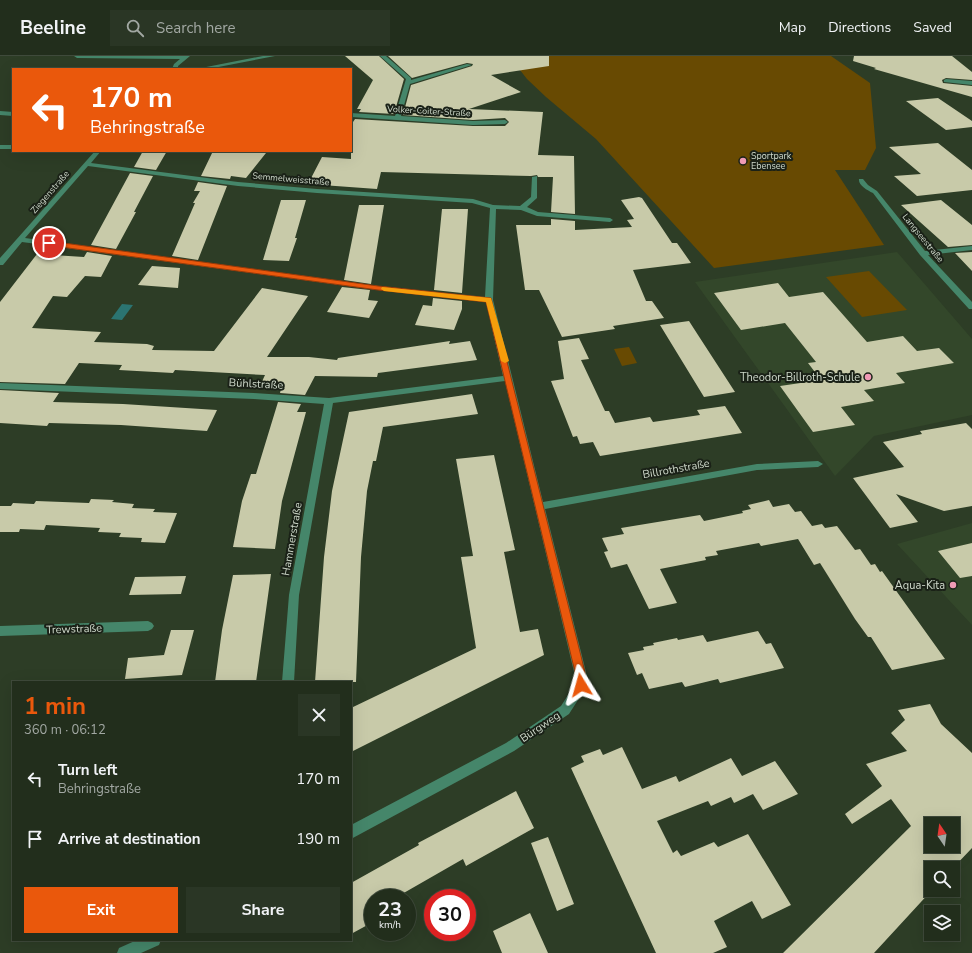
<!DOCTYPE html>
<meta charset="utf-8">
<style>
:root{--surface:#222e1c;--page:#2a3625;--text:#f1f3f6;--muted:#a2a8a3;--line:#3f4a3b;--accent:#ea580c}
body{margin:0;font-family:"Nunito Sans",sans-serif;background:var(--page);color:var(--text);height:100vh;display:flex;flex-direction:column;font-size:15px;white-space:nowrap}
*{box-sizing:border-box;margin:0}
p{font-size:13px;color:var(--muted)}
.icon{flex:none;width:22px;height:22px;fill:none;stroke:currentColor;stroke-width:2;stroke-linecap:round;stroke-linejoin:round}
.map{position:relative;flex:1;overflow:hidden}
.side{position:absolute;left:12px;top:625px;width:340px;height:260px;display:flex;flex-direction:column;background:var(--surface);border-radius:0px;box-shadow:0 4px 16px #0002,0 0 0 1px var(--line)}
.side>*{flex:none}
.hud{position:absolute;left:12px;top:12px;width:340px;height:84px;border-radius:0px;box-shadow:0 4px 16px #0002,0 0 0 1px var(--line);background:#ea580c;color:#fff;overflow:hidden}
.needle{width:26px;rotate:347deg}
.tools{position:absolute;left:924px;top:761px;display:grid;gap:8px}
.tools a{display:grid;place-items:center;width:36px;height:36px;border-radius:0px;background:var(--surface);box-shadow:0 4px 16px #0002,0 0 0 1px var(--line);font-size:20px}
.speed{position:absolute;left:364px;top:833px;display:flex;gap:8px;font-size:20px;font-weight:700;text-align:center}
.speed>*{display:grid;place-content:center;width:52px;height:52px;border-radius:50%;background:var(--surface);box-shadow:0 4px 16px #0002,0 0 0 1px var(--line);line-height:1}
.speed small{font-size:10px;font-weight:400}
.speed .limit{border:6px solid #d22;background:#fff;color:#111}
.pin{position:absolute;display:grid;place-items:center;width:34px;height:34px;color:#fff;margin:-17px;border:2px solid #fff;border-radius:50%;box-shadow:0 1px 4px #0007}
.me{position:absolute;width:44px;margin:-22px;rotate:352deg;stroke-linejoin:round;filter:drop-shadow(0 0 3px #0008)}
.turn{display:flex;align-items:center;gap:14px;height:84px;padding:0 12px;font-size:18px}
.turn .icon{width:52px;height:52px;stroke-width:2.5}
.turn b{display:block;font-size:28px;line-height:34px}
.round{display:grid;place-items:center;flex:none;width:42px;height:42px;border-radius:0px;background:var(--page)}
.overview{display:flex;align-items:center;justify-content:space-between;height:68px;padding:0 12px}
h1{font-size:24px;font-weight:700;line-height:30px;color:var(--accent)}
.action{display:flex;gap:8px;margin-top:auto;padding:8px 12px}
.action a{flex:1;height:46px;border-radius:0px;background:var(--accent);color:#fff;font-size:16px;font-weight:700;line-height:46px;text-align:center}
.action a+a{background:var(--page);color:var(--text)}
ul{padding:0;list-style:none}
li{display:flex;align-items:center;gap:12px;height:60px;padding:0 12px}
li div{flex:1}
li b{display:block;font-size:15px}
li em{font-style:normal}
header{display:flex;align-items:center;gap:24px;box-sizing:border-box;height:56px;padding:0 20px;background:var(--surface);border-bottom:1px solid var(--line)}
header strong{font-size:19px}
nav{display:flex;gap:22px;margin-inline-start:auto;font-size:14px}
.search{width:280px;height:36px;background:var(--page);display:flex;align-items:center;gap:10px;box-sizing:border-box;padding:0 14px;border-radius:0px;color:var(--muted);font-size:15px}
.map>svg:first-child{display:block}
.built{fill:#33472a}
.green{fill:#684a02}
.water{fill:#2b7471}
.building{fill:#c8caa9;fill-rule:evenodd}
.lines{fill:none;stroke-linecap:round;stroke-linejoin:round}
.minor{fill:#45866a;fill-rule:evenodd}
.route{fill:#ea580c;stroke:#983908}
.slow{fill:#f59e0b}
.poi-dot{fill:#f09ab5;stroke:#1a2117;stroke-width:1.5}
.labels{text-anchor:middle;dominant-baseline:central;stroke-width:4;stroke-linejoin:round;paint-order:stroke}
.far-street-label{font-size:9px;fill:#cfd9cb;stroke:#1a2117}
.far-poi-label{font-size:9px;fill:#cfd9cb;stroke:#1a2117;text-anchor:start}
.poi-label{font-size:11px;fill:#cfd9cb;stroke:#1a2117;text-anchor:end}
.street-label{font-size:11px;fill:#cfd9cb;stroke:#1a2117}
</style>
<header>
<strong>Beeline</strong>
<div class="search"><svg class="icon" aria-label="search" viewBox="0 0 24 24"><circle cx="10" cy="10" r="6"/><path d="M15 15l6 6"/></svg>Search here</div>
<nav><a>Map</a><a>Directions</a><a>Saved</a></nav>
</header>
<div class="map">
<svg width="972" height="897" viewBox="0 0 972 897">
<rect width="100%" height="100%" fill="#2d3d26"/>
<!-- built -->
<path class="built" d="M897,196L972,283V359L874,380L835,420L695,226Z
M972,467V569L897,488Z"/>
<!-- green -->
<path class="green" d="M509,0H831L870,27L876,92L865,114H835L884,189L714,212L596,83L546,41L527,23Z
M869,215L907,254L862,261L826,221Z
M629,291L637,307L622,310L614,293Z"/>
<!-- water -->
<path class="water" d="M122,248L133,249L122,264L111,263Z"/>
<!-- building -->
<path class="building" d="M345,0H379L404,23L394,58L359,56L361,53H357L373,24Z
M388,0H549V10L491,19L521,36L469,53L543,56L538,99L574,100L575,158L551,156L553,121H538L537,119L531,120L381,116L377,133L308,128L322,101L351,103V69L355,63L473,70H505L509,66L505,62L473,64L403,59L411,29L472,10L473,8L467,7L412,22Z
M854,0H952L972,16V24L946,22L942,24L943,27L972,30V41L874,13L876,12L853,5Z
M938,42L972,65V71L946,74L906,45Z
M938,87L972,114V134L917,140L894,120L921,118L889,91Z
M143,95H167L156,114L134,111Z
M213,95H234L266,97L246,122L231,120L230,123L201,120Z
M130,117L153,120L134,156H136L116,193L91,189Z
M198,126L227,130L198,204L172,200L195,147H193L200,135H194Z
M639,141L642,142L672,187H677L691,207L633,214L646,245H652L664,262L613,270L615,273L562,281L539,234H525L516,169H551V163L575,165V174L632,171L627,164L634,163L621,144Z
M281,144H306L295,182H297L289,205L263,204Z
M941,144L972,169V189L948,191L901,149Z
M359,149H384L371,228L344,224Z
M442,153H468L462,237L434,234Z
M87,196L112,200L101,221L85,220L67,241L53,240L32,272L101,276L94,286L147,288L154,290L152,294L214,295L262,232L308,240L267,301H309L337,304L338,302L450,285L449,288L470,285L477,304L378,317L377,321L315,320L305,339L280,337L281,333L259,332L265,319L175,314L173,317L119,314L122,309L79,307L65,328L0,326V246L37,198L84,201Z
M972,196V215L955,197Z
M152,210L180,212L178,232L138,229Z
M778,227L789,241L823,236L867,286L903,280L917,295L939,292L954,307L896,317L905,327L864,334L874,345L841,351L855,369L813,376L780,330L821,324L808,307L816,306L785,267L741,274L714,237Z
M342,231L370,234L368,244L378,245L369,262L327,256Z
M433,242L462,245V253L454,274L415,269L423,249L432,250Z
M689,265L698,279L735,336L704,341L660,269Z
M579,282L589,303L581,304L605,355H609L615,367L650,361L653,366L700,359L697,354L725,350L742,377L600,400L593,386L580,388L577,380L573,381L551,325L564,323L558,285Z
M0,334L59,337L53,346L123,348L217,354L207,375L121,369L49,367L47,370L0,367Z
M472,338L478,358L383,371L376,405H373L367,435L361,501L356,626H315L324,501L332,435L349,356Z
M278,346L301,348L297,356H306L282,445L275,493L233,491L242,445L251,418H256Z
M966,367L972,373V450L944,455L896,438L918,466L890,472L853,422L904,411L883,386L922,378L920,375Z
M494,399L515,494L504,496L520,576L538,573L544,599L351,696V652L476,592L461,501L473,500L456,403Z
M91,443L114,444L112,446L134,448L132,452L155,453L153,456L177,457L165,487L141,486L142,482L119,481L121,477L98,476L100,472L46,469L44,474L20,473L19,476H0V450H11L13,447L34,448L36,445L89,447Z
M769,444L773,451L789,448L795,456L801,455L812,470L822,468L825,472L837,470L855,494L860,493L871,509L875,508L880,516L882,515L945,603L892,614L871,581H868L855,563L820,507L814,509L798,483L761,490L759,487L716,495L718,499L705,501L706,504L660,513L677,547L649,553L627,508L611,512L604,496L608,495L602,482L624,478L621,472L700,459L704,465L743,457L742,455L751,453L748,449Z
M972,487V520L960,522L938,495Z
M271,518L256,626H215L222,574L233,519Z
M186,520L181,538L129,539L135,521Z
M171,574H194L182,619L125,623L128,602L164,599Z
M758,575L766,588L771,587L784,612L720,627L718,623L685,631L682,626L649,633L642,617L637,619L628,597L644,594L643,591L654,589L653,587L677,582L678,584L703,579L707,586Z
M930,648L941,668L972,697V792L953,812H931V834H932L874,897H783L911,770L891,743L852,768L845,758L882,730L866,708L907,695L891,677L905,664L898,654ZM931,768H953V790H931Z
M622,691L642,733L676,720L679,726L731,702L742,720L775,705L798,738L763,754L753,738L734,747L731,741L711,750L708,745L657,765L673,797L677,794L681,800L714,786L718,791L748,778L791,849L762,863L752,845L714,865L727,891L713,897H656L571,712L584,706L581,700L600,693L603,699Z
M516,735L534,772L466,810L463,803L395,842H373V866L351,878V827L419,789L418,787Z
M548,781L574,848L557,855L531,787Z
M530,857L548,897H502L493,875Z"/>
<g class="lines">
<!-- minor -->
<path class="minor" d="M74,0H190L178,10V13H172L174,8L180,3L77,2Z
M263,0H275L208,13H196Z
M380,0H386L411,22V24L467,8L472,9L410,28L401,60L473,65L505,64L508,66L505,68L473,69L351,61V57L395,60L406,23Z
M946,23L972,25V29L944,26V24Z
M0,55L13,56V60L0,59Z
M0,89H13V93H0Z
M95,95H101L91,107L238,126L317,133L473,143L493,149L520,150L531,141L532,121L537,120V142L527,151L538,156L610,162L613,164L610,166L537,160L521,154L496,153L493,244L543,446L757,408L818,405L823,408L818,411L757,414L545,453L586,616L587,629L585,633L569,658L514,695L351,783V769L506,687L561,650L575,628L574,616L505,325L333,347L299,539L294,626H282L289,539L324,348L254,343L0,333V327L254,337L329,342L503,320L486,246L378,234L22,186L3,209H0V202ZM88,110L238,130L317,137L472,147L490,152L485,241L378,230L25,182Z
M859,123H863L868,129L877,135L925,195L972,190V194L928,199L972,246V253H969L920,199L873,137C867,134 858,129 859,123Z
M148,565L152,567L154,570L152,573L148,575L0,580V570Z
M137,884H161L159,889L141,897H117L119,892Z"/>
</g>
<!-- route -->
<path class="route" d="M49,185L378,230L491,242L585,616L586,629L585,632L581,633L577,632L575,616L486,246L378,234L46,189V186Z"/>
<!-- slow -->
<path class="slow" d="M382,231L491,242L509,305L505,307L501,305L486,246L384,235L381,233Z"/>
<!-- markers -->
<g class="poi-dot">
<circle cx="743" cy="105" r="4"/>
<circle cx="868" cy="321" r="4"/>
<circle cx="953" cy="529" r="4"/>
</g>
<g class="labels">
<!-- far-street labels -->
<g class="far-street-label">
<text transform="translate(429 55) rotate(3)">Volker-Coiter-Straße</text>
<text transform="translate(291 123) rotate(5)">Semmelweisstraße</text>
<text transform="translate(50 136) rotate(-49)">Ziegenstraße</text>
<text transform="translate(923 182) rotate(51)">Langseestraße</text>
</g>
<!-- far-poi labels -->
<g class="far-poi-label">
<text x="751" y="100">Sportpark<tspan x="751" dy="10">Ebensee</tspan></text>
</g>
<!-- poi labels -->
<g class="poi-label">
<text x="860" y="321">Theodor-Billroth-Schule</text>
<text x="945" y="529">Aqua-Kita</text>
</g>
<!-- street labels -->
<g class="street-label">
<text transform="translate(256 328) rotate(3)">Bühlstraße</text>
<text transform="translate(676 413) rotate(-10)">Billrothstraße</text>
<text transform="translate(292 483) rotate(-80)">Hammerstraße</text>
<text transform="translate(74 573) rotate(-2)">Trewstraße</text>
<text transform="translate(540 671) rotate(-34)">Bürgweg</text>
</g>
</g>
</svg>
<div class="tools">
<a><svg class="needle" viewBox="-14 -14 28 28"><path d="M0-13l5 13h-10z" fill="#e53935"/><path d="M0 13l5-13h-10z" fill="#a2a8a3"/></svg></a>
<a><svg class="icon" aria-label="search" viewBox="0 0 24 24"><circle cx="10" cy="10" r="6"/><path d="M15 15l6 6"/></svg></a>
<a><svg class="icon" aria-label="layers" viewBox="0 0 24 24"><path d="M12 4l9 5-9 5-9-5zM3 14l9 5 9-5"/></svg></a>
</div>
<div class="speed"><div>23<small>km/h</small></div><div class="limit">30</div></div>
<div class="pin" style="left:49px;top:187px;background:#d93025"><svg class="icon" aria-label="arrive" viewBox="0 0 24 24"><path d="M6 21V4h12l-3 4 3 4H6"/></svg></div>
<svg class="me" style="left:581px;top:629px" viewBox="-20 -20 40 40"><path d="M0-17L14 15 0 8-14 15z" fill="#ea580c" stroke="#fff" stroke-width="4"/></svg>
<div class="hud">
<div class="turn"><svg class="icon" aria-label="left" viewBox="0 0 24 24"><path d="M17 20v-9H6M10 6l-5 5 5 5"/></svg><div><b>170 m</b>Behringstraße</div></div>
</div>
<section class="side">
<div class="overview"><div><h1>1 min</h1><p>360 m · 06:12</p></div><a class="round"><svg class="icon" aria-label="close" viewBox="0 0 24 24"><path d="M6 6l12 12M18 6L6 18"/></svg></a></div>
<ul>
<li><svg class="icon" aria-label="left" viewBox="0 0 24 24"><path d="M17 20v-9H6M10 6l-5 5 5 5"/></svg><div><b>Turn left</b><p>Behringstraße</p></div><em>170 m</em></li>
<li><svg class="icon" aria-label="arrive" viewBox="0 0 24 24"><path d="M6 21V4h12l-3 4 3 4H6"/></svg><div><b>Arrive at destination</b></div><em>190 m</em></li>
</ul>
<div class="action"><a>Exit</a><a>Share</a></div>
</section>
</div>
